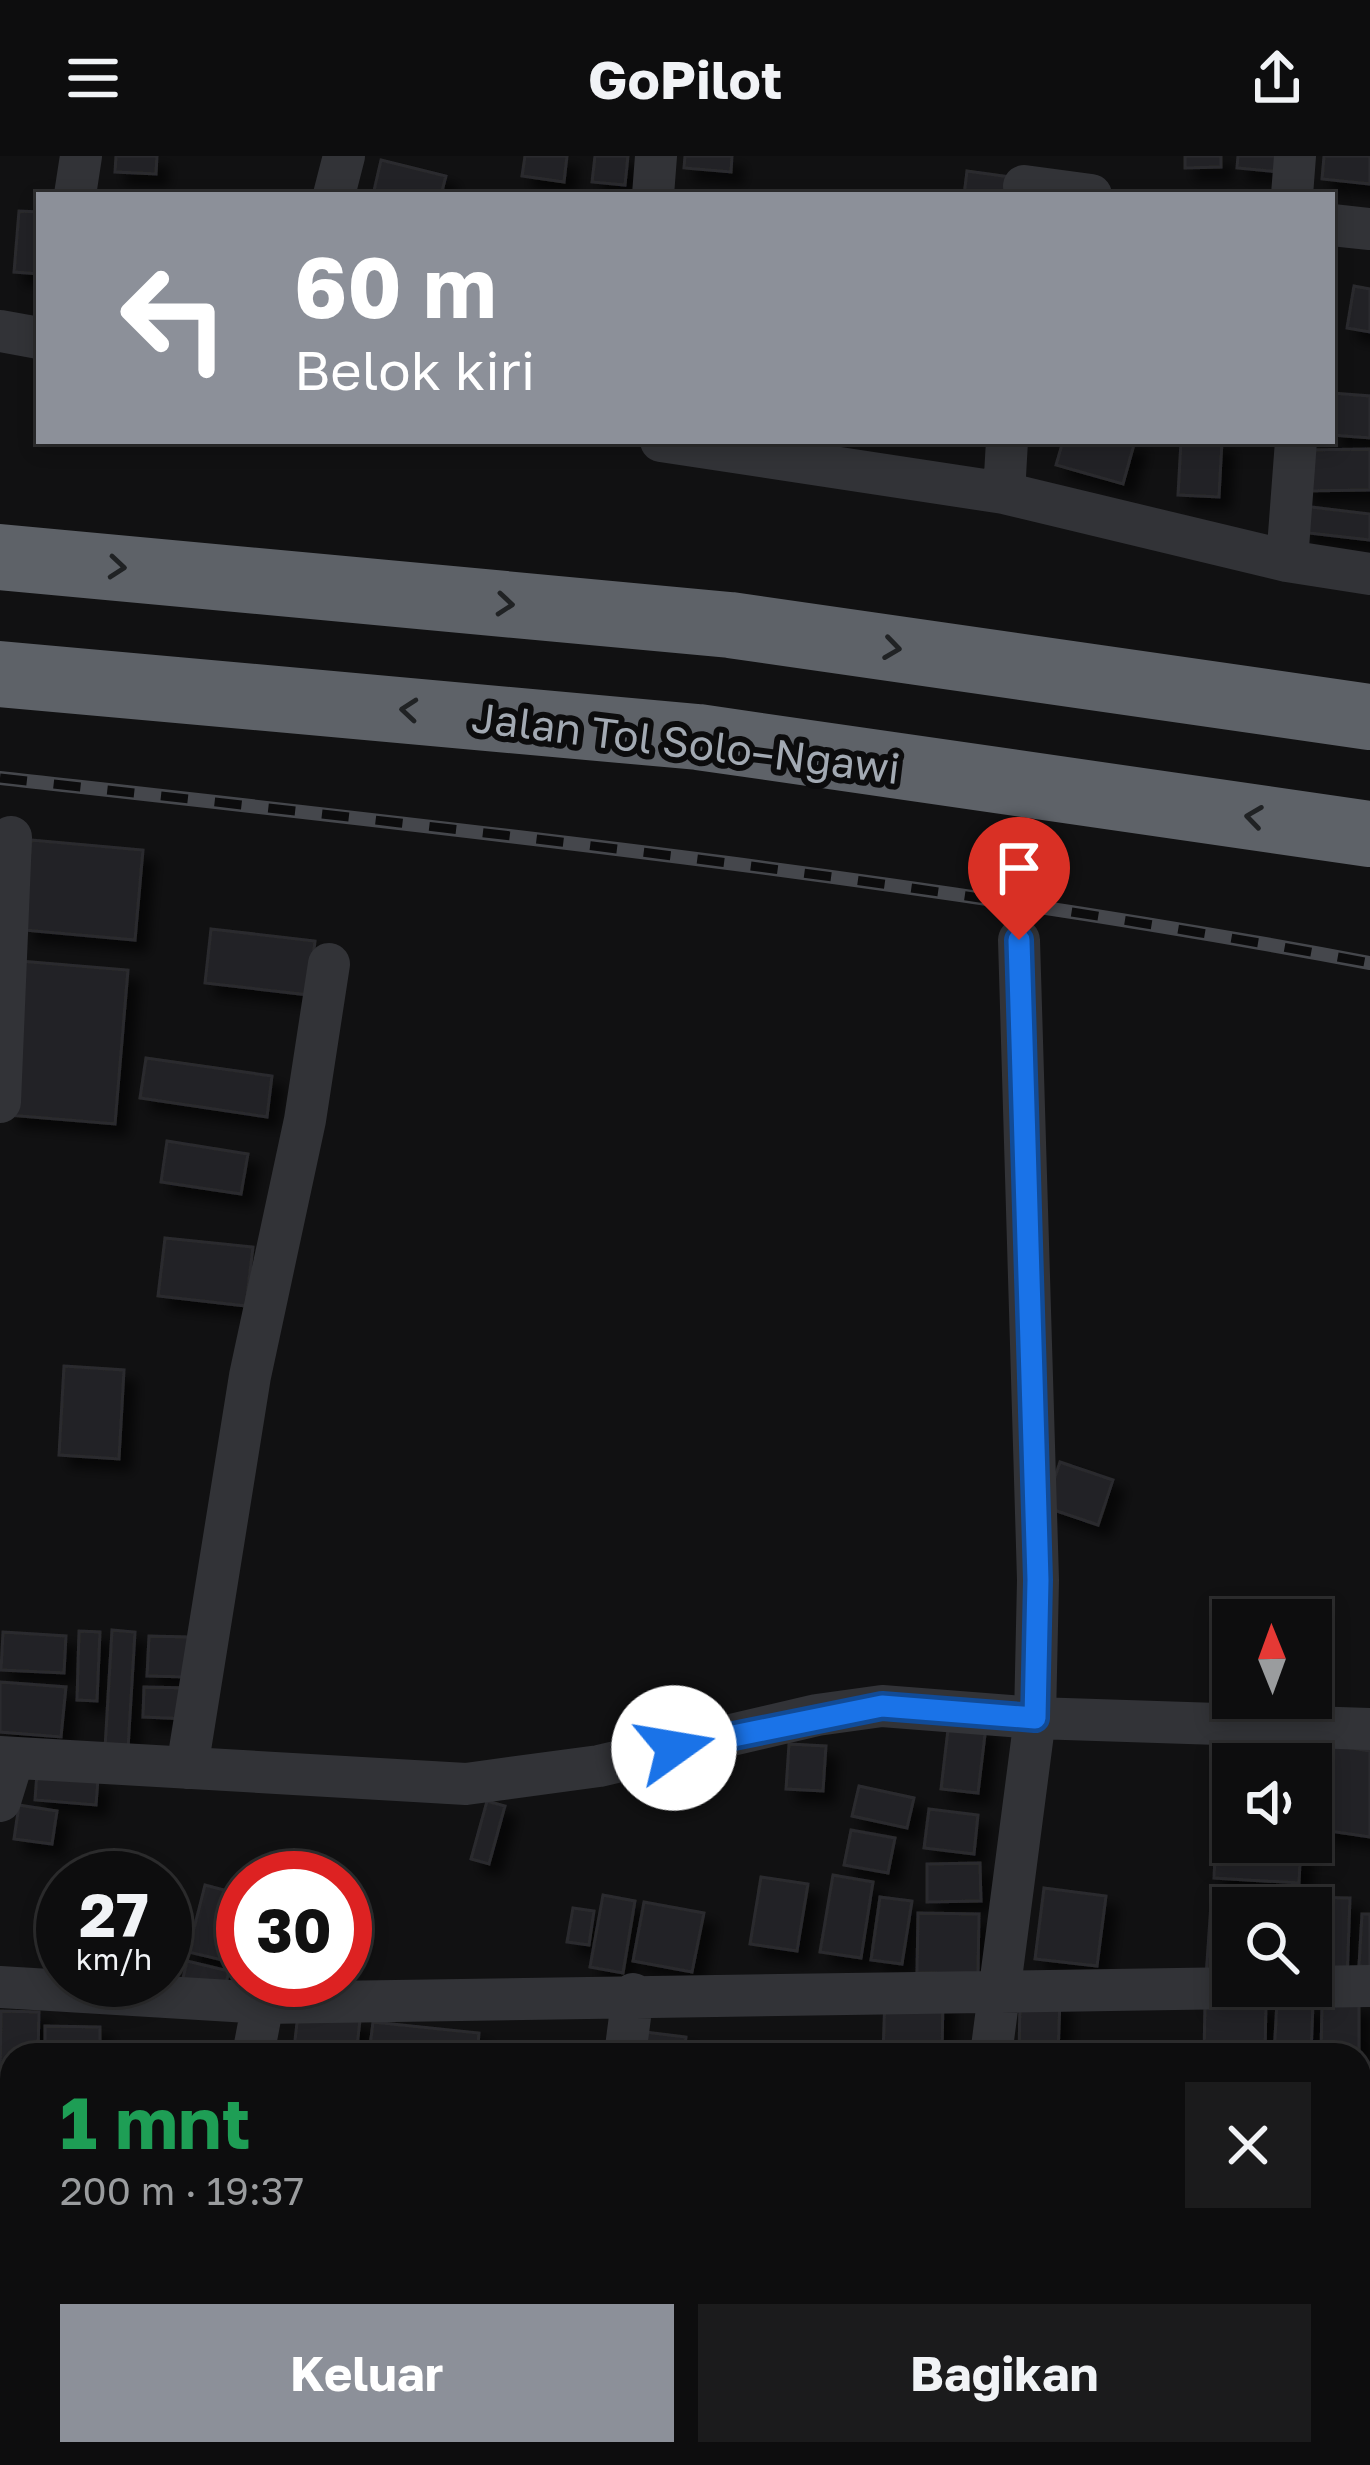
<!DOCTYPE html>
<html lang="id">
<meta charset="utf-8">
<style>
:root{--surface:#0d0d0e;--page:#1b1b1c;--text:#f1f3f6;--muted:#9a9c9e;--line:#2d2d2e;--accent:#8c9099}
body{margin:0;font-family:"Golos Text",sans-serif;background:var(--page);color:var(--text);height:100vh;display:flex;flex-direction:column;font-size:45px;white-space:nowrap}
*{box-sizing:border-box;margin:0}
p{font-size:39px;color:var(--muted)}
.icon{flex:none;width:66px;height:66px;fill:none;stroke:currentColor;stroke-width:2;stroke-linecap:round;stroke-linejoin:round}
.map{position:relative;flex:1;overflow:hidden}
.side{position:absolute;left:0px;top:1887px;width:1371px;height:423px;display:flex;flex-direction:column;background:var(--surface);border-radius:36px 36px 0 0;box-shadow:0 6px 18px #0003,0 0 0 3px var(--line)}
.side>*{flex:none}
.banner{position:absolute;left:36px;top:36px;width:1299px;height:252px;border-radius:0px;box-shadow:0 6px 18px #0003,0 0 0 3px var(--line);background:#8c9099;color:#fff;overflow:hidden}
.needle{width:78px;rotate:359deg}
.controls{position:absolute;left:1212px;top:1443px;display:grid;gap:24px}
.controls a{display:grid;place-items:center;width:120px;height:120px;border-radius:0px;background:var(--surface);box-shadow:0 6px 18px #0003,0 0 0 3px var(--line);font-size:60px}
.speed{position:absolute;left:36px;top:1695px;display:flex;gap:24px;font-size:60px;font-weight:700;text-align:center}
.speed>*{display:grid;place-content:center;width:156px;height:156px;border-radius:50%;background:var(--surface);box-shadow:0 6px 18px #0003,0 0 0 3px var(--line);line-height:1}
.speed small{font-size:30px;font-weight:400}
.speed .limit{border:18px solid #d22;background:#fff;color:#111}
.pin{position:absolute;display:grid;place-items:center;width:102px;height:102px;color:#fff;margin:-123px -51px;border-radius:50% 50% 50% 0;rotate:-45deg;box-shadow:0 0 12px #0007}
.pin .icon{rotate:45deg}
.me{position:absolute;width:132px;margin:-66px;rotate:77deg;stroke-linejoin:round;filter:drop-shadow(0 0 9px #0008)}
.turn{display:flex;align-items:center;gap:42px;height:252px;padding:0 60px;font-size:54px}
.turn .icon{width:156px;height:156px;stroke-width:2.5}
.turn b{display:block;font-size:84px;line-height:102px}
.round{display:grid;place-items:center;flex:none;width:126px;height:126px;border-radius:0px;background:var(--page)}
.headline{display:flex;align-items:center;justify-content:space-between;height:204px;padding:0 60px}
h1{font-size:72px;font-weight:700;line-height:90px;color:#1e9e55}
.primary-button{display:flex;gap:24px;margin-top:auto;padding:24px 60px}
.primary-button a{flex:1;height:138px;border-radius:0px;background:var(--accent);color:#fff;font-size:48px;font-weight:700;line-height:138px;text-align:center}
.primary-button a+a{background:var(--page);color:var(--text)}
header{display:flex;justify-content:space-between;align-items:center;height:156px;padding:0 60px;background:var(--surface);font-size:54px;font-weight:700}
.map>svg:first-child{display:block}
.building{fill:#242426;stroke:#2b2b2e;stroke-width:3;filter:url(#shadow)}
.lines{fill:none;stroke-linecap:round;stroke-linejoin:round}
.street{stroke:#323337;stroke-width:42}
.highway{stroke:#5e6268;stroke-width:66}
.rail-casing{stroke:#45474c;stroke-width:14}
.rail{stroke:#0c0c0d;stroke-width:9;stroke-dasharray:27;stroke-linecap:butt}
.oneway{stroke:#202224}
.route-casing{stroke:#114b97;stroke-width:30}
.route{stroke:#1a73e8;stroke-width:21}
.labels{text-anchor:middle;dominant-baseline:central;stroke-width:12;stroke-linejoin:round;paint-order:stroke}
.street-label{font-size:42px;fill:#a2a9b2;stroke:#0c0c0d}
</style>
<header><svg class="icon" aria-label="menu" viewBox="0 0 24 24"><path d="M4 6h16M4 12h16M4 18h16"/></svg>GoPilot<svg class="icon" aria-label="share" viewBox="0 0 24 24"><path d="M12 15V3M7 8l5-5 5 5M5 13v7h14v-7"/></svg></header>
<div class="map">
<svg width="1370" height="2309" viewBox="0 0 1370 2309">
<defs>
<filter id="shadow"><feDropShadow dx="11" dy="11" stdDeviation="6" flood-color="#0009"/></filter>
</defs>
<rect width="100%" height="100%" fill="#111112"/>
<!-- building -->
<path class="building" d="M116,0H157L156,18L115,16Z
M525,0H567L564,26L522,20Z
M595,0H628L625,29L592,26Z
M685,0H732L731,16L684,12Z
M1185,0H1221V11L1185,12Z
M1238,0H1282L1280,16L1237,12Z
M1324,0H1370V28L1322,23Z
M381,4L446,20L441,39H373Z
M967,15L1011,21L1008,39H964Z
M19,55L39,56V118L14,116Z
M1354,130L1370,133V176L1347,172Z
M1332,237L1370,240V282L1332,279Z
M1063,285H1135L1123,328L1056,309Z
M1181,285H1222L1219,341L1178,339Z
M1370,293V334L1302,335L1301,294Z
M1303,350L1370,358V384L1300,376Z
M31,684L143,694L135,784L23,774Z
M211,773L315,785L309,839L205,827Z
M20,805L128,814L115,968L7,959Z
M146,902L272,920L267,961L140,942Z
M167,985L248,998L241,1038L161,1026Z
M165,1082L253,1091L246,1150L158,1140Z
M64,1210L124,1214L119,1303L59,1299Z
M1060,1306L1113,1324L1098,1369L1045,1351Z
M112,1474L135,1476L128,1593L105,1592Z
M79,1475L100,1476L97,1545L77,1544Z
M3,1476L66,1480L64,1517L1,1514Z
M149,1480L189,1481L188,1521L147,1520Z
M0,1526L66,1531L61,1581L0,1576Z
M144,1531L190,1532L188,1563L143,1561Z
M949,1565L986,1570L978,1637L941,1633Z
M1240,1582H1304L1305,1608H1240Z
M789,1588L826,1590L823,1635L786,1633Z
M1329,1588L1370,1595V1681L1316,1673Z
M37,1617L98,1623L96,1649L35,1644Z
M859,1630L914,1642L907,1672L852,1660Z
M487,1645L505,1650L489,1708L471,1703Z
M19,1649L57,1655L52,1688L14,1683Z
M929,1653L978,1659L974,1698L924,1692Z
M851,1674L895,1682L888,1717L844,1709Z
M1216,1677L1233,1678V1686H1301L1299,1727L1214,1722Z
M980,1707L981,1745L927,1746V1708Z
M833,1719L873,1726L861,1802L820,1796Z
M761,1721L808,1728L797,1795L750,1788Z
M205,1729L243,1739L235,1807L188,1796Z
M1044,1732L1106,1740L1097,1810L1035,1803Z
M1212,1733L1261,1736L1260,1752H1233V1822L1206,1821Z
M603,1739L635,1745L623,1817L590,1811Z
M880,1741L912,1745L902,1808L871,1804Z
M1302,1741L1350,1742L1347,1826L1311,1825V1752H1302Z
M644,1746L704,1757L692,1816L633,1805Z
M165,1751H172L170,1802H165Z
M573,1752L594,1755L589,1789L567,1786Z
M918,1757L979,1758L978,1818L917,1817Z
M1362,1758H1370V1811L1359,1810Z
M187,1805L229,1815L224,1835L182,1826Z
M885,1839L943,1841L942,1899H883Z
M1020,1843L1060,1844L1058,1899H1019Z
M1205,1846H1266L1265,1899H1204Z
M1277,1846L1313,1847L1311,1899H1274Z
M1322,1846L1359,1847V1899H1321Z
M1,1855L39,1856L38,1899H12V1921L0,1920Z
M298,1858L360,1864L356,1899L294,1893Z
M373,1866L479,1877L477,1899L369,1898Z
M45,1870L100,1871V1899H45Z
M645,1876L686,1881L684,1899H642Z
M144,1891L179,1893V1899H144Z
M1359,2028H1370V2058H1359Z
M0,2120L12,2121V2167L0,2166Z
M1359,2141H1370V2183H1359Z
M0,2172L12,2174V2207L0,2204Z
M1359,2233H1370V2309H1352L1353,2298H1359Z
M0,2240L12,2243V2298H52L50,2309L0,2307Z
M101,2298H139L138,2309H101Z
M156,2298H194L195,2309H156Z
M311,2298H372L371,2309H310Z
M448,2298H540V2309H448Z
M671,2298H706L705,2307L671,2303Z
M794,2298H857L856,2309H793Z
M927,2298H979L989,2301L986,2309H923Z
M993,2298L1020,2299L1018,2309H991Z
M1291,2298H1345V2304L1291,2303Z"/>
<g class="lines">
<!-- street -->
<path class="street" d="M1024,30L1091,39
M75,39L81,0
M334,39L344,0
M653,39L656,0
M1292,39L1295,0
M1332,69L1370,73
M0,175L39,182
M661,285L1004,337L1287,405L1370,418
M1004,337L1007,285
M1287,405L1296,285
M0,946L11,681
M0,1601L466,1628L599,1610L817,1559L882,1550L1035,1562L1370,1573
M187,1612L250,1220L305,964L329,808
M0,1645L13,1603
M0,1831L263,1847L1370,1830
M253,1899L263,1847
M625,1899L633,1838
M991,1899L1035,1562L1038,1424L1019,784
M0,2043L12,2044
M1359,2131H1370
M0,2231H12
M872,2309L879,2298
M1157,2309L1169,2298"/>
<!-- highway -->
<path class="highway" d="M0,401L730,469L1370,561
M0,518L698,581L1370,678"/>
<defs>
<path id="rail" d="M0,622C458,673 917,722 1370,807"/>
</defs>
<!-- rail casing -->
<use href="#rail" class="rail-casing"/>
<!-- rail -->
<use href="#rail" class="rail"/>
</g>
<!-- one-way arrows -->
<defs><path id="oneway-chevron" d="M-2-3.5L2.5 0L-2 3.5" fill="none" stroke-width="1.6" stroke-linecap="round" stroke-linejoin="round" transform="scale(3)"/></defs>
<g class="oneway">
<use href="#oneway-chevron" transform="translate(117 411) rotate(5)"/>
<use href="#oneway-chevron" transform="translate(505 448) rotate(5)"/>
<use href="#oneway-chevron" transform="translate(892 492) rotate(8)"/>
<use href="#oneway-chevron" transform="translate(409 554) rotate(-175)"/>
<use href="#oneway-chevron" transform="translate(1254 661) rotate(-172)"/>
</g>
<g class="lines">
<defs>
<path id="route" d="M674,1592L882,1550L1035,1562L1038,1424L1019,784"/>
</defs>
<!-- route casing -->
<use href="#route" class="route-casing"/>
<!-- route -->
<use href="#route" class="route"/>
</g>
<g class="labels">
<!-- street labels -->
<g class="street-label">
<text transform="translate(686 586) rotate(7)">Jalan Tol Solo–Ngawi</text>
</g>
</g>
</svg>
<div class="controls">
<a><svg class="needle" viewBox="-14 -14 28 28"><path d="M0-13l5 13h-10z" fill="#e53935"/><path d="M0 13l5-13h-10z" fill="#9a9c9e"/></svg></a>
<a><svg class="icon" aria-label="sound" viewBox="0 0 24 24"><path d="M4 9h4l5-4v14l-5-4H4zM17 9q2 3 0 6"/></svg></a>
<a><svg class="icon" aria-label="search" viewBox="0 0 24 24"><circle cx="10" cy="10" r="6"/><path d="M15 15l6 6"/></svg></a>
</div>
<div class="speed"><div>27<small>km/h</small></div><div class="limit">30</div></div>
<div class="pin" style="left:1019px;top:784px;background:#d93025"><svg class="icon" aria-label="arrive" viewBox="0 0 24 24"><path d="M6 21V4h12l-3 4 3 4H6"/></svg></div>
<svg class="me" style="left:674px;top:1592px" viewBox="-20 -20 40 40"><circle r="19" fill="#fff"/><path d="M0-13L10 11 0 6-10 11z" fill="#1a73e8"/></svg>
<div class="banner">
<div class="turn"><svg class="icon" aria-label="left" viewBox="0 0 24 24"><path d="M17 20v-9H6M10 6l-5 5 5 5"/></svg><div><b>60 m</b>Belok kiri</div></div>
</div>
<section class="side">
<div class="headline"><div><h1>1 mnt</h1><p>200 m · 19:37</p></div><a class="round"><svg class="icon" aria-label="close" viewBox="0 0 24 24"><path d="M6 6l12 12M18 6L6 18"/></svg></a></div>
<div class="primary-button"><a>Keluar</a><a>Bagikan</a></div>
</section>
</div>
